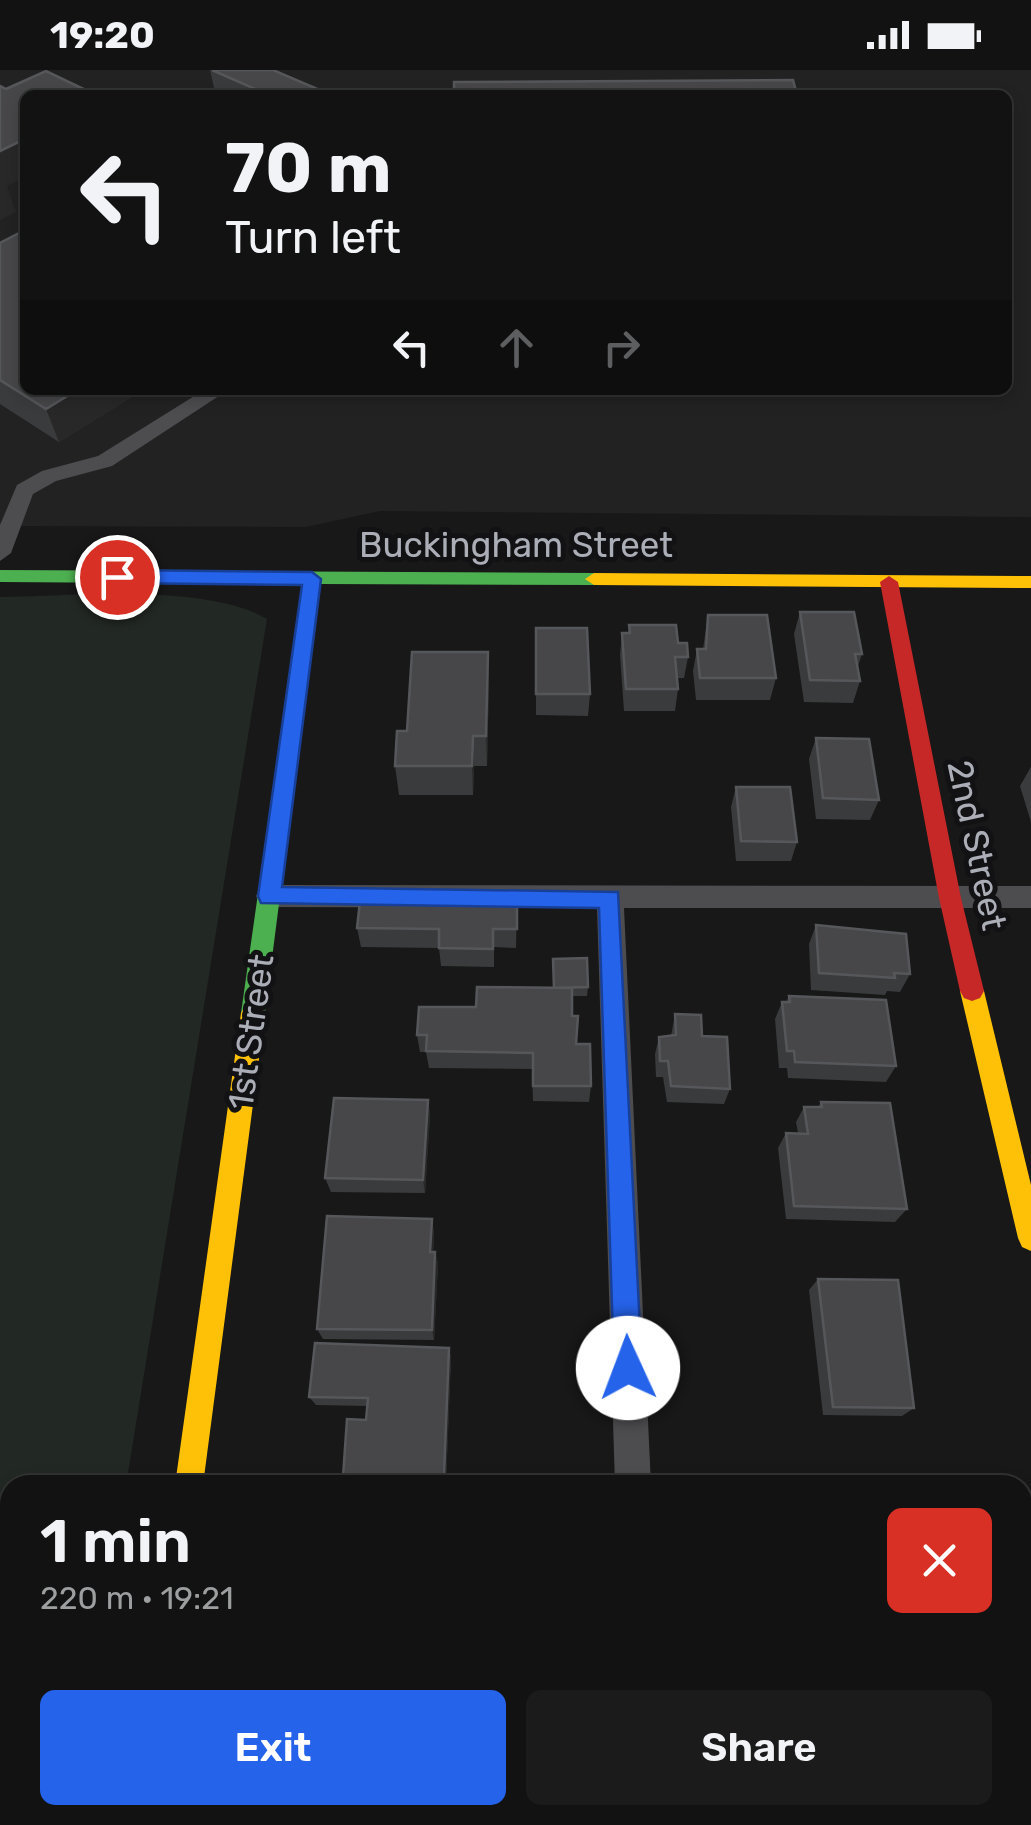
<!DOCTYPE html>
<meta charset="utf-8">
<style>
:root{--surface:#121212;--page:#1b1b1b;--text:#f1f3f6;--muted:#9c9e9f;--line:#313232;--accent:#2563eb}
body{margin:0;font-family:Rubik,sans-serif;background:var(--page);color:var(--text);height:100vh;display:flex;flex-direction:column;font-size:38px;white-space:nowrap}
*{box-sizing:border-box;margin:0}
p{font-size:32px;color:var(--muted)}
.icon{flex:none;width:55px;height:55px;fill:none;stroke:currentColor;stroke-width:2;stroke-linecap:round;stroke-linejoin:round}
.map{position:relative;flex:1;overflow:hidden}
.drawer{position:absolute;left:0px;top:1405px;width:1032px;height:350px;display:flex;flex-direction:column;background:var(--surface);border-radius:30px 30px 0 0;box-shadow:0 5px 15px #0003,0 0 0 2px var(--line)}
.drawer>*{flex:none}
.banner{position:absolute;left:20px;top:20px;width:992px;height:305px;border-radius:15px;box-shadow:0 5px 15px #0003,0 0 0 2px var(--line);background:#121212;color:var(--text);overflow:hidden}
.pin{position:absolute;display:grid;place-items:center;width:85px;height:85px;color:#fff;margin:-42px;border:5px solid #fff;border-radius:50%;box-shadow:0 2px 10px #0007}
.me{position:absolute;width:110px;margin:-55px;rotate:358deg;stroke-linejoin:round;filter:drop-shadow(0 0 8px #0008)}
.turn{display:flex;align-items:center;gap:35px;height:210px;padding:0 40px;font-size:45px}
.turn .icon{width:130px;height:130px;stroke-width:2.5}
.turn b{display:block;font-size:70px;line-height:85px}
.lanes{display:flex;align-items:center;height:95px;padding:0 40px;background:#0003;justify-content:center;gap:50px;direction:ltr}
.lanes .off{opacity:.35}
.round{display:grid;place-items:center;flex:none;width:105px;height:105px;border-radius:15px;background:var(--page)}
.summary{display:flex;align-items:center;justify-content:space-between;height:170px;padding:0 40px}
h1{font-size:60px;font-weight:600;line-height:75px}
.button{display:flex;gap:20px;margin-top:auto;padding:20px 40px}
.button a{flex:1;height:115px;border-radius:15px;background:var(--accent);color:#fff;font-size:40px;font-weight:600;line-height:115px;text-align:center}
.button a+a{background:var(--page);color:var(--text)}
.status{display:flex;justify-content:space-between;align-items:center;height:70px;padding:0 50px;background:var(--surface);direction:ltr}
.status svg{height:28px;fill:currentColor}
.map>svg:first-child{display:block}
.built{fill:#222223;fill-rule:evenodd}
.green{fill:#222823}
.lines{fill:none;stroke-linecap:round;stroke-linejoin:round}
.lane{fill:#4d4d50;fill-rule:evenodd}
.street{fill:#4d4d50;fill-rule:evenodd}
.fast{fill:#4caf50;fill-rule:evenodd}
.slow{fill:#ffc107;fill-rule:evenodd}
.jam{fill:#c62828;fill-rule:evenodd}
.wall{fill:#3a3b3c}
.shaded-wall{fill:#282828}
.building{fill:#474749;stroke:#56575b;stroke-width:2.5}
.route{fill:#2563eb;stroke:#184099;stroke-width:2.5}
.labels{text-anchor:middle;dominant-baseline:central;stroke-width:10;stroke-linejoin:round;paint-order:stroke}
.street-label{font-size:35px;fill:#abaeb7;stroke:#121214}
</style>
<div class="status"><b>19:20</b><svg viewBox="0 0 49 12"><path d="M0 12V9h3v3zM5 12V6h3v6zM10 12V3h3v9zM15 12V0h3v12zM26 1h20v11H26zM47 4h2v5h-2z"/></svg></div>
<div class="map">
<svg width="1031" height="1755" viewBox="0 0 1031 1755">
<rect width="100%" height="100%" fill="#181818"/>
<!-- built -->
<path class="built" d="M0,0H1031V447L380,441L306,457L0,456ZM25,25H1008V320H25Z"/>
<!-- green -->
<path class="green" d="M0,527C72,526 207,513 267,549L126,1415H10V1745H72L71,1755H0Z"/>
<g class="lines">
<!-- lane -->
<path class="lane" d="M204,320H228L112,396L56,411L33,424L11,483L0,491V455L17,415L42,401L98,386Z
M269,815L1031,816V838H624L651,1415H615L597,838L269,837L260,834L256,826L260,818Z
M625,1745H665L666,1755H626Z"/>
<!-- street -->
<path class="street" d="M105,1745H185L183,1755H103Z"/>
<!-- fast -->
<path class="fast" d="M0,500L594,503L603,509L594,515L320,514L265,943L261,950L253,953L245,950L241,943L302,514L0,512Z"/>
<!-- slow -->
<path class="slow" d="M594,503L1031,506V518L594,515L585,509Z
M972,911L980,914L984,921L1031,1115V1181L1022,1177L1018,1168L960,921L964,914Z
M253,933L261,936L265,943L203,1415H175L241,943L245,936Z"/>
<!-- jam -->
<path class="jam" d="M889,506L898,512L961,828L984,921L980,928L972,931L964,928L960,921L939,828L880,512Z"/>
</g>
<!-- wall -->
<path class="wall" d="M210,0L327,23V25H221L215,22Z
M0,173L25,320H143L59,372L0,334Z
M800,542L862,584L858,596L860,611L853,633L804,632L794,564Z
M708,545L776,608L770,630H696L693,601L697,579H703Z
M629,555L678,573L688,587L684,608H677L678,619L675,641H624L620,585L622,563H628Z
M536,558L590,624L588,646L536,645Z
M489,613L487,696H474L473,725H399L395,696L407,661Z
M816,668L879,730L870,750L816,749L809,689Z
M1031,697V752L1020,716Z
M736,717L797,772L791,791H736L731,737Z
M517,833L516,878L494,877V897L441,896L439,878L361,877L357,858Z
M816,855L910,904L900,922L887,921L885,925L811,920L809,874Z
M553,889L588,917L587,926H572V946L576,974L591,1016L589,1032L533,1031L532,999L429,998L426,982H420L417,965L476,937L553,918Z
M789,926L896,996L886,1012L788,1008L787,998H779L775,949L782,932H786Z
M675,944L702,966L730,1019L724,1034L667,1032L663,1007H656L655,984L659,967L671,966Z
M428,1030L430,1045L425,1123L331,1122L325,1108Z
M821,1032L907,1139L895,1152L786,1149L778,1078L786,1063H798L796,1052L804,1037H818Z
M434,1161L433,1182H435L438,1194L434,1270L323,1269L317,1259Z
M818,1209L914,1338L902,1346L823,1345L809,1220Z
M449,1278L451,1288L446,1412L348,1413L343,1407L366,1350L367,1336L316,1335L309,1327Z
M711,1745H783L784,1755H711Z"/>
<!-- shaded-wall -->
<path class="shaded-wall" d="M25,69V107L7,116L16,142L0,150V81Z
M77,320H143L59,372L46,339Z
M488,582L489,613L487,696L486,666Z
M473,666L474,696L473,725L472,696Z
M428,1030L430,1045L425,1123L423,1110Z
M432,1149L434,1161L433,1194L430,1182Z
M435,1182L438,1194L434,1270L432,1260Z
M449,1278L451,1288L446,1412L444,1406Z"/>
<!-- building -->
<path class="building" d="M212,0H273L327,23L323,25H269Z
M46,1L96,25H25V69L0,81V16L6,19Z
M793,10L797,25H454V12Z
M25,160V320H77L46,339L0,310V173Z
M800,542H854L862,584H855L860,611L810,610Z
M708,545H767L776,608H700L697,579H706Z
M629,555H676L678,573H687L688,587H675L678,619H626L622,563H630Z
M536,558H587L590,624H536Z
M412,582H488L486,666H473L472,696H395L397,661H407Z
M816,668L869,669L879,730L823,728Z
M736,717H790L797,772L741,771Z
M360,831L517,833V859H493V879L439,878V859L357,858Z
M816,855L906,864L910,904L894,903L895,908L819,903Z
M587,888L588,917L554,918L553,889Z
M477,917L572,918V946H578L576,974H590L591,1016H533V983L426,981L427,965H417L419,937H476Z
M789,926L886,930L896,996L795,992L794,981H787L782,932H790Z
M675,944L701,945L702,966L727,967L730,1019L671,1016L668,991H660L659,967L676,965Z
M334,1028L428,1030L423,1110L325,1108Z
M821,1032L890,1033L907,1139L794,1136L786,1063L808,1064L804,1037H822Z
M327,1146L432,1149L430,1182H435L432,1260L317,1259Z
M818,1209L898,1210L914,1338L833,1337Z
M315,1273L449,1278L444,1406L343,1407L347,1349L366,1350L368,1328L309,1327Z
M282,1745H377V1753H282Z
M718,1745H783L784,1755H719Z"/>
<!-- route -->
<path class="route" d="M117,500L312,502L321,509L282,817L618,822L642,1298L638,1308L628,1312L618,1308L614,1298L599,838L261,833L258,826L302,515L117,513L108,507Z"/>
<g class="labels">
<!-- street labels -->
<g class="street-label">
<text x="516" y="475">Buckingham Street</text>
<text transform="translate(977 775) rotate(78)">2nd Street</text>
<text transform="translate(251 962) rotate(-82)">1st Street</text>
</g>
</g>
</svg>
<div class="pin" style="left:117px;top:507px;background:#d93025"><svg class="icon" aria-label="arrive" viewBox="0 0 24 24"><path d="M6 21V4h12l-3 4 3 4H6"/></svg></div>
<svg class="me" style="left:628px;top:1298px" viewBox="-20 -20 40 40"><circle r="19" fill="#fff"/><path d="M0-13L10 11 0 6-10 11z" fill="#2563eb"/></svg>
<div class="banner">
<div class="turn"><svg class="icon" aria-label="left" viewBox="0 0 24 24"><path d="M17 20v-9H6M10 6l-5 5 5 5"/></svg><div><b>70 m</b>Turn left</div></div>
<div class="lanes"><svg class="icon" aria-label="left" viewBox="0 0 24 24"><path d="M17 20v-9H6M10 6l-5 5 5 5"/></svg><svg class="icon off" aria-label="ahead" viewBox="0 0 24 24"><path d="M12 20V5M6 11l6-6 6 6"/></svg><svg class="icon off" aria-label="right" viewBox="0 0 24 24"><path d="M7 20v-9h11M14 6l5 5-5 5"/></svg></div>
</div>
<section class="drawer">
<div class="summary"><div><h1>1 min</h1><p>220 m · 19:21</p></div><a class="round" style="background:#d93025;color:#fff"><svg class="icon" aria-label="close" viewBox="0 0 24 24"><path d="M6 6l12 12M18 6L6 18"/></svg></a></div>
<div class="button"><a>Exit</a><a>Share</a></div>
</section>
</div>
